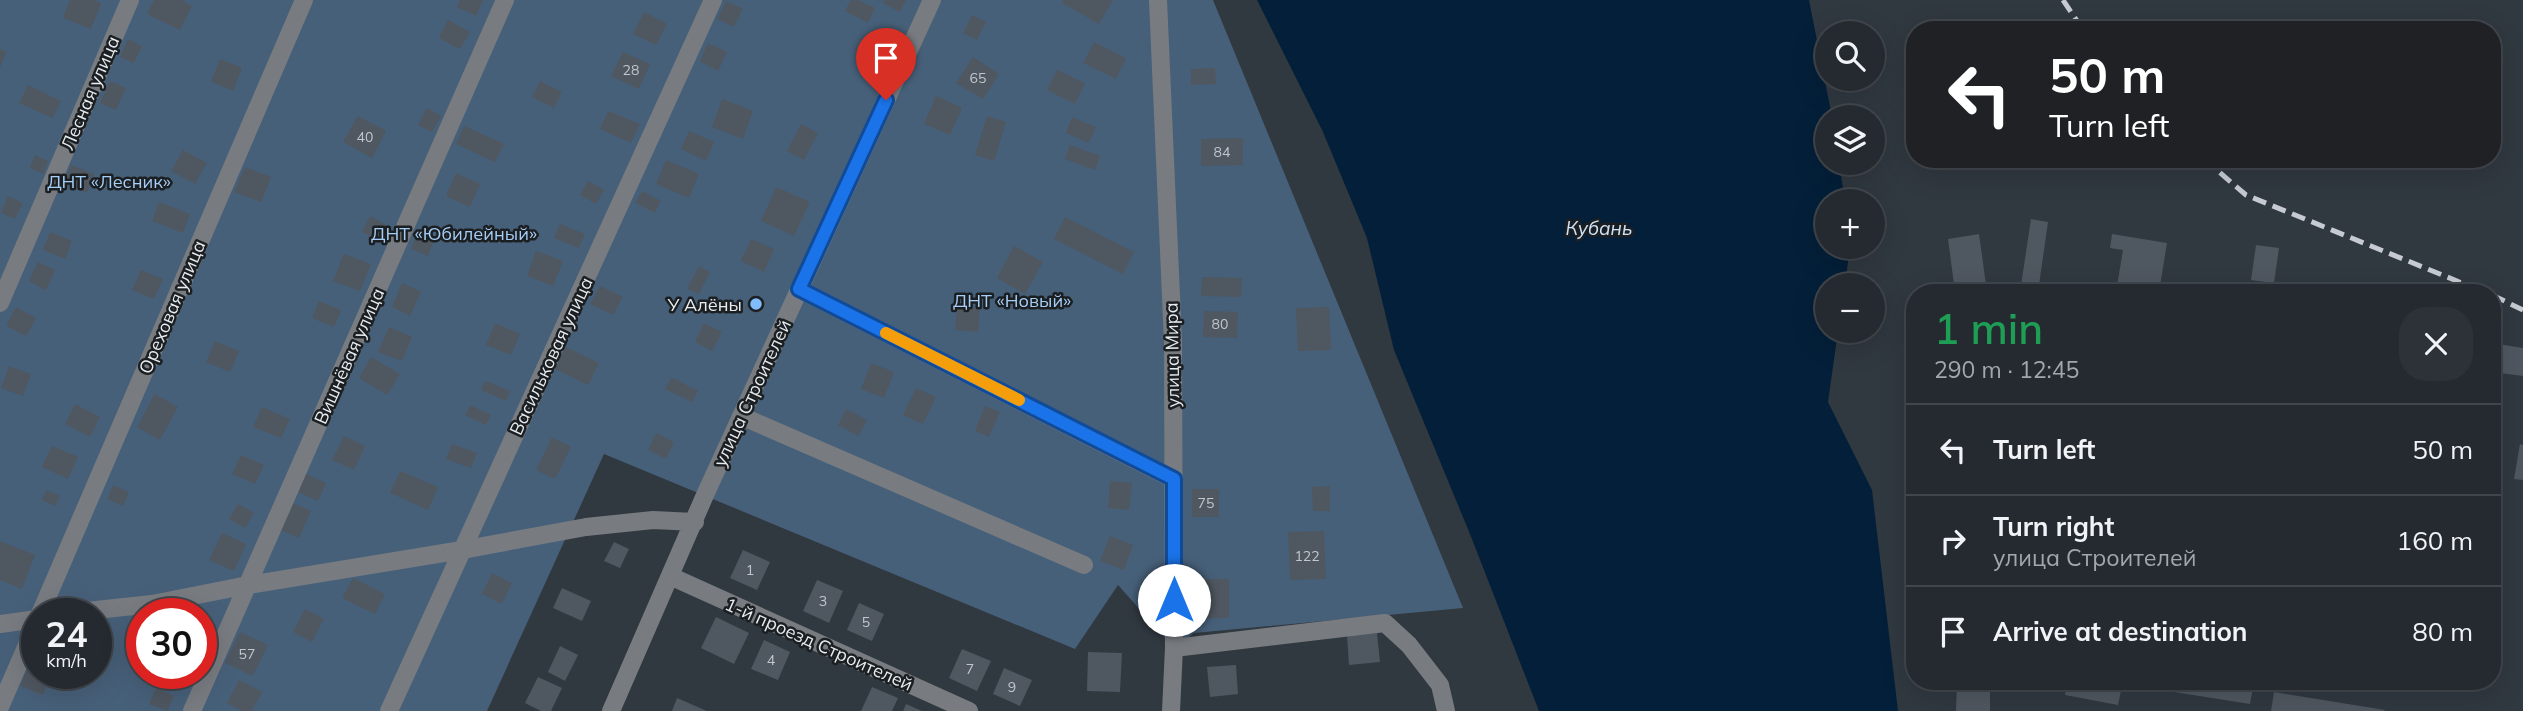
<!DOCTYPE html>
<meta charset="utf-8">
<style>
:root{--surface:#242a30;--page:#2c3238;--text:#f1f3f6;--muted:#a3a7ab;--line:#41464c}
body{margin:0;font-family:Mulish,sans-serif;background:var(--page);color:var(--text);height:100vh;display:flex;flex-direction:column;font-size:26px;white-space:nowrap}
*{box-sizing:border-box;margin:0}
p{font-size:23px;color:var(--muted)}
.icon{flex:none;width:38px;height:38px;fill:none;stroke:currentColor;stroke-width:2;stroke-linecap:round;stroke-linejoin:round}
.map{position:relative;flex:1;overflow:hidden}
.panel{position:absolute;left:1906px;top:284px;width:595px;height:406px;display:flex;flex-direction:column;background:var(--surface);border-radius:28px;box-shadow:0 7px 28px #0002,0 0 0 2px var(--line)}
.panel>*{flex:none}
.top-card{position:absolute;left:1906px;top:21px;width:595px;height:147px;border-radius:28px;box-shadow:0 7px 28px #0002,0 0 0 2px var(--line);background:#202124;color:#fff;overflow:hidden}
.tools{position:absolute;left:1815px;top:21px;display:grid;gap:14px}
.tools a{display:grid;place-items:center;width:70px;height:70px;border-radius:50%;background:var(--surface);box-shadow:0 7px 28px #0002,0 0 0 2px var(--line);font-size:35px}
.speed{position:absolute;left:21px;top:598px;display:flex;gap:14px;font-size:35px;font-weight:700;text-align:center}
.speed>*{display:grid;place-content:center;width:91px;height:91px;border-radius:50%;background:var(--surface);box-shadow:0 7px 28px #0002,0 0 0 2px var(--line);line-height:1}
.speed small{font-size:18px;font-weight:400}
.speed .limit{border:10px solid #d22;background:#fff;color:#111}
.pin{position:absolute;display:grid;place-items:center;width:60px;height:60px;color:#fff;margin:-72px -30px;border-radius:50% 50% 50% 0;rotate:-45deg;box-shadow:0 0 7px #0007}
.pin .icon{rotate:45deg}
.me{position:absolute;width:77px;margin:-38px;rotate:0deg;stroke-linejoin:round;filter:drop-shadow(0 0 5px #0008)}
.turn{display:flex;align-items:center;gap:24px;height:147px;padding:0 28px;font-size:32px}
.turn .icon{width:91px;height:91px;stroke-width:2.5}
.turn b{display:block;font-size:49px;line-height:60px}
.round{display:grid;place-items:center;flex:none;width:74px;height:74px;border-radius:28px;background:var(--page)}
.head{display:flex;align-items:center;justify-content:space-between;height:119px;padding:0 28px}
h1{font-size:42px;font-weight:600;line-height:52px;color:#1e9e55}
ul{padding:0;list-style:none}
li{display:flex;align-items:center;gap:21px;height:91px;padding:0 28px;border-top:2px solid var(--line)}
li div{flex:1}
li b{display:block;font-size:26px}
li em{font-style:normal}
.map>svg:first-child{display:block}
.green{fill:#476079;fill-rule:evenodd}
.water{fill:#041f39}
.building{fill:#4f5760}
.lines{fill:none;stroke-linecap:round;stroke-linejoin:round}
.minor{stroke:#787c80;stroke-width:18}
.rail{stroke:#c6cbd1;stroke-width:5;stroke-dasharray:14 7;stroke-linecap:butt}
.route-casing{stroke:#114b97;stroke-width:18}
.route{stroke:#1a73e8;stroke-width:12}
.slow{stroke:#f59e0b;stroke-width:12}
.poi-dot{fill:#80bdfa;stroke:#1b1f22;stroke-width:2.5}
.labels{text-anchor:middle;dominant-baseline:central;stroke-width:5;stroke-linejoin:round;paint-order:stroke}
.number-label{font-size:14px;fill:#c1c7cd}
.street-label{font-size:18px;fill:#e7ecf1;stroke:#1b1f22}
.park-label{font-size:18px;fill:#a5cdf6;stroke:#1b1f22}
.poi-label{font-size:18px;fill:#e7ecf1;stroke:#1b1f22;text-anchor:end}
.water-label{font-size:19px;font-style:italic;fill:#cfe3f8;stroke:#1b1f22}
</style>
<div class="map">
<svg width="2523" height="711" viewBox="0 0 2523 711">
<rect width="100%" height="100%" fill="#303840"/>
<!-- green -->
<path class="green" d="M0,0H1213L1463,608L1194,633L1174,648L1118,585L1075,649L604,454L487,711H0ZM37,614H96V674H37ZM142,614H201V674H142Z"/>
<!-- water -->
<path class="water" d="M1257,0H1809L1832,117H1827V163H1839L1845,201H1827V247H1850L1845,285H1827V331H1838L1828,402L1872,490L1898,711H1539L1470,534L1394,350L1367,238L1323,132Z"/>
<!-- building -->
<path class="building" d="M70,0H94L101,3L91,29L63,18Z
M154,0H181L192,6L180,30L147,14Z
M460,0H483L476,16L457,7Z
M851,0H858L875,8L868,23L845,11Z
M884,0H906L900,12L883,3Z
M1064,0H1113L1099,24L1062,3Z
M726,1L743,9L734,27L717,19Z
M644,12L667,24L656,45L633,34Z
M972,15L986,22L977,40L963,33Z
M448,20L470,32L460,49L439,38Z
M128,39L142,46L134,63L120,57Z
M1094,42L1126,58L1116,79L1083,63Z
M708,43L727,52L718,71L700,61Z
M0,49L6,52L0,67Z
M623,52L650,64L639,89L611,76Z
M973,57L999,74L983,99L956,83Z
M220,59L242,68L233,91L211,82Z
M1215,68L1216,84L1191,85V69Z
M1057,70L1085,83L1075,104L1047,90Z
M110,81L126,88L116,110L100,103Z
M540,81L562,92L554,108L532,97Z
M28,85L61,101L53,118L19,103Z
M936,96L962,108L950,135L924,124Z
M722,99L753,111L743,139L712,127Z
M427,108L441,116L432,132L418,125Z
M608,111L640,124L631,143L600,129Z
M358,116L386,131L372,158L343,142Z
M987,116L1006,122L994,161L975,155Z
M1072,117L1096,127L1089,143L1066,133Z
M801,124L818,133L804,160L787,151Z
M464,126L504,144L495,162L456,144Z
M689,131L714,142L706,161L681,149Z
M1243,138V165L1201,166V139Z
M1070,145L1100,156L1095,170L1065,159Z
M183,150L207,163L195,184L171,171Z
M35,155L48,161L43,174L30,168Z
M666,160L699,174L689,198L656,184Z
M71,165L94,174L87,193L64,184Z
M245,167L271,177L261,202L234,192Z
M456,173L480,184L470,207L446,196Z
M588,181L604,190L596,204L580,195Z
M776,187L810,202L794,236L761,221Z
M642,191L661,201L655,213L635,203Z
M8,196L23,203L15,219L1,213Z
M159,202L190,214L183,233L152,221Z
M370,216L390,227L382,242L362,232Z
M1065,217L1134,252L1123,274L1054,239Z
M2031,219L2048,222L2038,292H2020Z
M560,224L585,234L579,248L554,238Z
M418,230L435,237L428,256L411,249Z
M50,232L72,241L65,259L43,250Z
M1979,234L1987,292H1955L1948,239Z
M2112,234L2167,243L2159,292H2116L2123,250L2110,248Z
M751,239L774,249L764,272L741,261Z
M2256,245L2279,248L2274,283L2251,280Z
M1014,246L1043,262L1025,294L997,278Z
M536,251L563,261L553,286L527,276Z
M344,254L371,264L360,291L333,281Z
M38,262L55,270L46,290L29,281Z
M699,266L710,272L699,294L687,289Z
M141,270L163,279L154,299L132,290Z
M1202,277L1242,278L1241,297L1201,296Z
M402,283L421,292L410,316L392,307Z
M600,286L623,297L613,315L590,304Z
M752,295L766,302L760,313L746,306Z
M319,301L341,310L334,327L312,318Z
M957,306L980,308L978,332L955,330Z
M16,307L36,318L26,336L6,326Z
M1329,307L1331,350L1298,351L1296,308Z
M1204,311L1238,312L1237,338L1203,337Z
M495,323L520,334L511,355L486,345Z
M704,323L722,332L712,351L695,342Z
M389,327L412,337L402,361L378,352Z
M215,341L239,351L230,372L206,362Z
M2492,343L2523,348V376L2492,372Z
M566,347L599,363L588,385L555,369Z
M371,357L400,374L387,395L359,378Z
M871,363L894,372L884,398L861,389Z
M9,366L31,374L23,396L1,388Z
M671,377L698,391L692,402L665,389Z
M485,381L510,391L506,401L481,390Z
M916,388L936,397L923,424L903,415Z
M155,394L178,407L160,440L137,427Z
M75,404L100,417L90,437L65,424Z
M470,405L491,415L486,425L465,415Z
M985,406L1000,412L989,437L975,431Z
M262,407L290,419L281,438L253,427Z
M846,409L867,420L858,436L838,425Z
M656,433L674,442L666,459L648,450Z
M344,436L365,446L354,470L332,460Z
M552,437L571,447L555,479L536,470Z
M452,444L477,453L471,468L446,459Z
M2520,444L2523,445V480L2514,479Z
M52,446L78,457L68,479L42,467Z
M241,455L264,465L255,484L232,474Z
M400,471L438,487L428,510L390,493Z
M306,474L326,483L318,501L298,492Z
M1110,481L1132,483L1129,510L1108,508Z
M113,485L129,492L123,506L107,499Z
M1330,486V511H1313L1312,487Z
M1192,489H1219V517H1192Z
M46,490L60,496L55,506L42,500Z
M291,502L311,511L299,538L279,529Z
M238,504L254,513L245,528L229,519Z
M1324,531L1326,579L1290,580L1288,532Z
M222,533L246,544L234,571L209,560Z
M1110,536L1133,545L1124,570L1100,561Z
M0,541L35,555L22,589L0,580Z
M614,542L629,549L620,568L604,561Z
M743,550L770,562L757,590L730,578Z
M492,573L512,583L502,604L482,594Z
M353,578L385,594L375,614L342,598Z
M1198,579H1229V618H1198Z
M817,580L843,591L829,623L803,611Z
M562,588L591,601L582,621L553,608Z
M199,599L200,610L182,613L181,602Z
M859,603L884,614L872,641L847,630Z
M305,609L324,619L312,642L293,632Z
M716,617L749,633L734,664L701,648Z
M240,632L268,645L253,676L225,663Z
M1377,633L1380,662L1349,665L1347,635Z
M764,640L790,652L778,680L751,669Z
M560,646L578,655L565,681L548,672Z
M962,649L991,661L977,691L949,678Z
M1088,652L1122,653L1120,692L1087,691Z
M1236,665L1238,694L1210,697L1207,667Z
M28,667L37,670V674L51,675L43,695L20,686Z
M1004,668L1032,680L1020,706L993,694Z
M538,677L562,688L551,711H541L525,703Z
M239,680L262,692L252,711H242L227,703Z
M1957,681H1990V711H1956Z
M2067,681H2123L2118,705L2065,695Z
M2176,681H2254L2250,704L2174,692Z
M872,687L898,698L892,711H861Z
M156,688L174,696L167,711L149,704Z
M2274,692L2385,710L2384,711H2271Z
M677,698L707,711H672Z
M906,704L922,711H903Z"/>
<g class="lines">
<!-- minor -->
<path class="minor" d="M1158,0L1173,342L1174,648L1171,711
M799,289L1173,479
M0,303L130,0
M741,416L1084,565
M670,576L969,711
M40,614L304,0
M59,614L152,604L248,585L462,550L586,527L653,520L695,522
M0,624L37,619
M1174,648L1385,623L1409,645L1440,685L1446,711
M0,707L37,622
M192,711L505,0
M389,711L713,0
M611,711L705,495L932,0"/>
<!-- rail -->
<path class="rail" d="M2063,0L2083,30
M2204,159L2246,195L2484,292
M2492,295L2523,310"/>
</g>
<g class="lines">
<defs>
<path id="route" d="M886,100L799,289L1174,479V600"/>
</defs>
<!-- route casing -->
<use href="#route" class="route-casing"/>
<!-- route -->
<use href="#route" class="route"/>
<!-- slow -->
<path class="slow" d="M886,333L1019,400"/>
</g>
<!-- markers -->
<circle class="poi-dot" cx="756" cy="304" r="7"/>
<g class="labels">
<!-- number labels -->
<g class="number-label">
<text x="631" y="70">28</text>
<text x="978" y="78">65</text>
<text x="365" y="137">40</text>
<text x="1222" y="152">84</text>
<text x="1220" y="324">80</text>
<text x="1206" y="503">75</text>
<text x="1307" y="556">122</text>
<text x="750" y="570">1</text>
<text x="823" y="601">3</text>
<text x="866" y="622">5</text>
<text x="247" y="654">57</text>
<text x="771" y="660">4</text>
<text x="970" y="669">7</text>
<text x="1012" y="687">9</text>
</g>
<!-- street labels -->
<g class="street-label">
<text transform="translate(90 93) rotate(-67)">Лесная улица</text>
<text transform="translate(172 307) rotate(-67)">Ореховая улица</text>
<text transform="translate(1172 355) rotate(-91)">улица Мира</text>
<text transform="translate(349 356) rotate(-66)">Вишнёвая улица</text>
<text transform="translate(551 356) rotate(-65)">Васильковая улица</text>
<text transform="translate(752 393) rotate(-65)">улица Строителей</text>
<text transform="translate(819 644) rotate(24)">1-й проезд Строителей</text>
</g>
<!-- park labels -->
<g class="park-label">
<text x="109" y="181">ДНТ «Лесник»</text>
<text x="454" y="233">ДНТ «Юбилейный»</text>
<text x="1012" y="300">ДНТ «Новый»</text>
</g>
<!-- poi labels -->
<g class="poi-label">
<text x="742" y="304">У Алёны</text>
</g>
<!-- water labels -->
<g class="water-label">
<text x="1599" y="228">Кубань</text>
</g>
</g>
</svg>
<div class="tools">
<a><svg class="icon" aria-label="search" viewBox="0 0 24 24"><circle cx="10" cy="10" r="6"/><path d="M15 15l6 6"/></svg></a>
<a><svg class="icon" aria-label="layers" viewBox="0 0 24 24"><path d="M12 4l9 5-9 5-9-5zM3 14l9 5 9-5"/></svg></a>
<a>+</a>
<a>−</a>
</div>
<div class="speed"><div>24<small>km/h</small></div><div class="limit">30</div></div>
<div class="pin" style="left:886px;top:100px;background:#d93025"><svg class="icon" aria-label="arrive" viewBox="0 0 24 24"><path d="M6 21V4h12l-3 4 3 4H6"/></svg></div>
<svg class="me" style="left:1174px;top:600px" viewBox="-20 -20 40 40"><circle r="19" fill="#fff"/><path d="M0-13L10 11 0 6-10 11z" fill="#1a73e8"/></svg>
<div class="top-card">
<div class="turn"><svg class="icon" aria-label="left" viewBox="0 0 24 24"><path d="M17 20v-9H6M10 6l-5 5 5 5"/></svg><div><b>50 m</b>Turn left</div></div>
</div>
<section class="panel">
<div class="head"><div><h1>1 min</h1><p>290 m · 12:45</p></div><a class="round"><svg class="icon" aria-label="close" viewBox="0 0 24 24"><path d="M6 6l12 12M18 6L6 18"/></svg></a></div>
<ul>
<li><svg class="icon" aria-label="left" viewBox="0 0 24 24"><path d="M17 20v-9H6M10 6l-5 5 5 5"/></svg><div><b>Turn left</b></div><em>50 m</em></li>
<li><svg class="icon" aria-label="right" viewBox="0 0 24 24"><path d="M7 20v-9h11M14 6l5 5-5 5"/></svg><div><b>Turn right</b><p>улица Строителей</p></div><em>160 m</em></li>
<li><svg class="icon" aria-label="arrive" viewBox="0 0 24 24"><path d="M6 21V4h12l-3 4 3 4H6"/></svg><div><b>Arrive at destination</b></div><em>80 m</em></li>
</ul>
</section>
</div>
